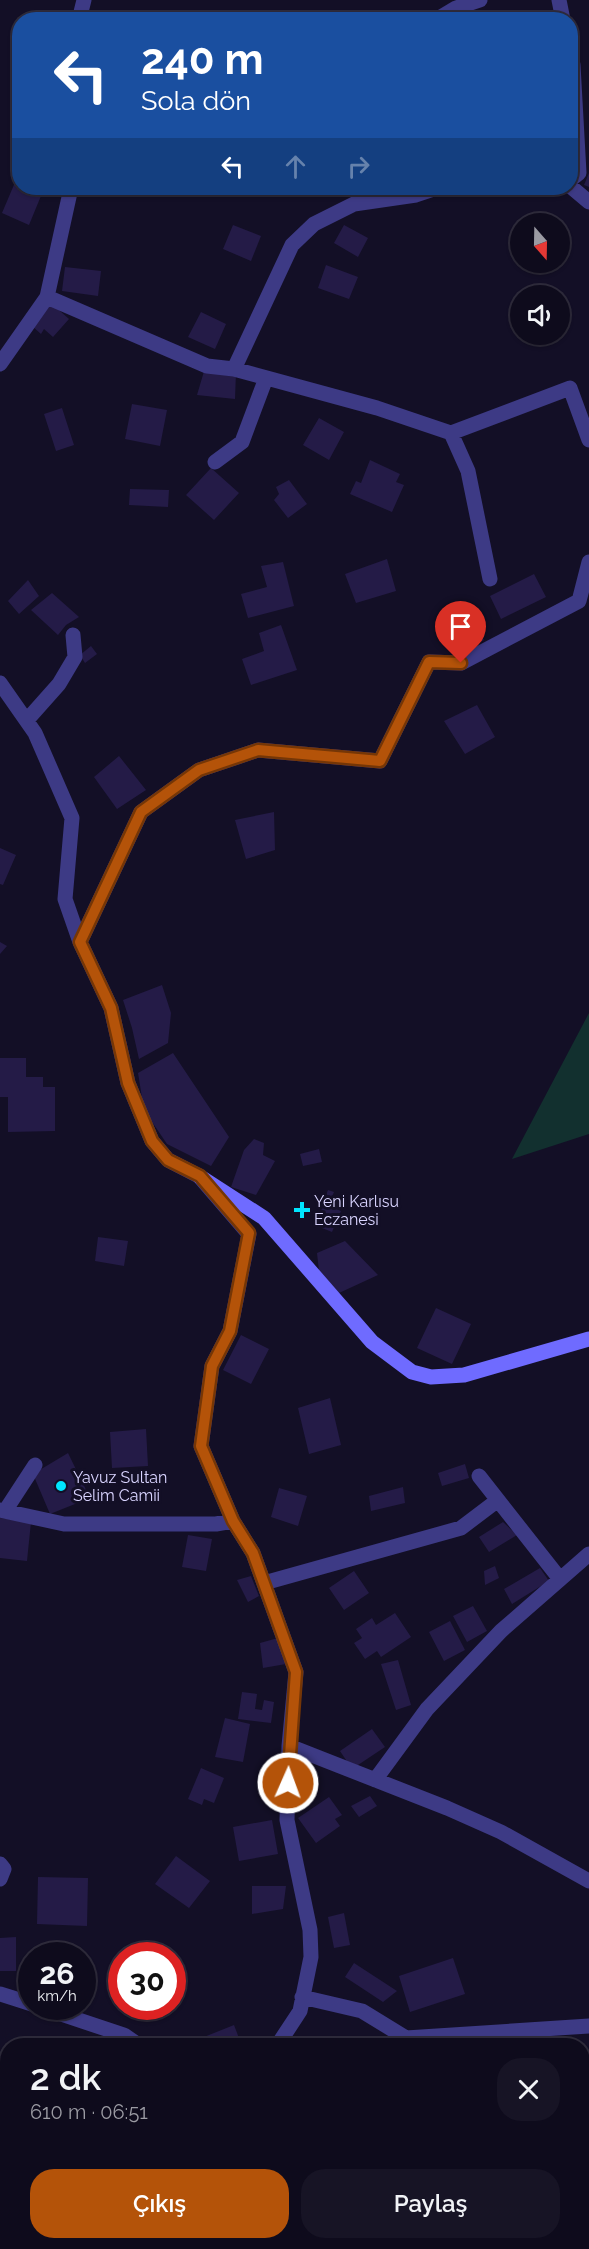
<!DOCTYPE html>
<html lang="tr">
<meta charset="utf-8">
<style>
:root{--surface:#0e0b1c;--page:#171425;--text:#f1f3f6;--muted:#9b9ba3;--line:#2e2b3b;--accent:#b45309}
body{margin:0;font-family:Raleway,sans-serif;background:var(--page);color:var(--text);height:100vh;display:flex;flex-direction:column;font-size:22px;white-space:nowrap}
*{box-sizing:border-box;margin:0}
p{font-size:20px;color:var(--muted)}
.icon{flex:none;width:33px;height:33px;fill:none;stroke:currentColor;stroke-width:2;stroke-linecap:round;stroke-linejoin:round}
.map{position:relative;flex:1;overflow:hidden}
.sheet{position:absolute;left:0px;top:2038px;width:590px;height:212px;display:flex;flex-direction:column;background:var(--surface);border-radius:24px 24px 0 0;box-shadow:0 2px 4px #0004,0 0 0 2px var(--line)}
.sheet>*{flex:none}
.banner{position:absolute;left:12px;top:12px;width:566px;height:183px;border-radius:24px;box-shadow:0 2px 4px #0004,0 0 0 2px var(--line);background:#1a4fa0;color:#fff;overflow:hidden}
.needle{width:39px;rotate:160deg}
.tools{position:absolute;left:510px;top:213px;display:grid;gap:12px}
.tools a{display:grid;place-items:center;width:60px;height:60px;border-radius:50%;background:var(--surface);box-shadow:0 2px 4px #0004,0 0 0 2px var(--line);font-size:30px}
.speed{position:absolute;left:18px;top:1942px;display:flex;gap:12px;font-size:30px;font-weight:700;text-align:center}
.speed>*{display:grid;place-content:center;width:78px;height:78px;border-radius:50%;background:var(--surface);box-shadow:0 2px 4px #0004,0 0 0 2px var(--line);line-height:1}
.speed small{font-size:15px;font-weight:400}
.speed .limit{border:9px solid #d22;background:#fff;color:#111}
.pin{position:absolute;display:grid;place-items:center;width:51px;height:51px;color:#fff;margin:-62px -26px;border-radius:50% 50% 50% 0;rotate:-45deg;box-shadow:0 0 6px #0007}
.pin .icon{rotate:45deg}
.me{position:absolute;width:66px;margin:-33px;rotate:2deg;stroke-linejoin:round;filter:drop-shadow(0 0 4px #0008)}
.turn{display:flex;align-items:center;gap:21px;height:126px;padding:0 30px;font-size:27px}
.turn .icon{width:78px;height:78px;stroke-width:2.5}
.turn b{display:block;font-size:42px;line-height:51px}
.lanes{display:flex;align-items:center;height:57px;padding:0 30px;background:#0003;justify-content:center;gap:30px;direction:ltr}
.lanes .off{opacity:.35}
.round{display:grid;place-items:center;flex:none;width:63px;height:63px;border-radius:24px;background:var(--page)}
.summary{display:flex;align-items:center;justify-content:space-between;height:102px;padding:0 30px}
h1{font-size:36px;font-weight:600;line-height:45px}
.action{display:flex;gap:12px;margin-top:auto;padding:12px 30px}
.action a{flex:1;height:69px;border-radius:24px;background:var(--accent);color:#fff;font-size:24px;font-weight:600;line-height:69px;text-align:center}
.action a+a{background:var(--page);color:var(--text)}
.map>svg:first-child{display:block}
.green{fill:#12302f}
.building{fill:#241b47}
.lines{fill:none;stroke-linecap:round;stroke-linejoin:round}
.street{stroke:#3d3a85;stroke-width:15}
.secondary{stroke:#6f6bff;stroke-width:15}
.route-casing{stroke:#753606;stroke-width:15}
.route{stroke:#b45309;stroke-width:10}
.poi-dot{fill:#00e5ff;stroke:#130f26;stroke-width:2}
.labels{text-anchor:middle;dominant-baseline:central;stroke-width:6;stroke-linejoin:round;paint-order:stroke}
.poi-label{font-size:16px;fill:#d9d4ff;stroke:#130f26;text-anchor:start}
</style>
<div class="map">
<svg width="589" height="2249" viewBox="0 0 589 2249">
<rect width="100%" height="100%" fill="#130f26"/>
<!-- green -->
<path class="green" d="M589,1013V1134L512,1159Z"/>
<!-- building -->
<path class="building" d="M589,173V187L584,185Z
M16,180L20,182V188H34L43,191L29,225L2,213Z
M233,225L261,236L251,261L223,249Z
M344,225L368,238L358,257L334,243Z
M326,265L358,277L349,299L318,288Z
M65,267L101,271L98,296L62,291Z
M51,303L69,319L53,337L44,329L41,334L32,326Z
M201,312L226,324L215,349L188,337Z
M205,368L236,372L235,399L197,395Z
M132,404L167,410L160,446L125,439Z
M62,408L74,445L56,451L44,414Z
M319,418L344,432L329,460L303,445Z
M370,460L400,474L396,482L404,485L392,512L350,494L356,481L361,483Z
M211,468L239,493L214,520L186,495Z
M289,480L307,504L288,518L274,500L279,494L276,487Z
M130,489L169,490L168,507L129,505Z
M387,559L396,591L356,603L345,574Z
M283,562L294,606L248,618L241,594L267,587L261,566Z
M534,574L546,597L501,619L490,596Z
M28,580L39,596L19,614L8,601Z
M52,593L79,617L66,625L58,635L31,610Z
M465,609L484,640L459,655L440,624Z
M281,625L297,670L251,685L242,659L264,651L259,633Z
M91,646L97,654L85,663L80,655Z
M477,705L495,737L465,754L444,721Z
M119,756L146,790L117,809L94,777Z
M274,812L275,850L246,859L235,820Z
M0,848L16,855L3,885L0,884Z
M0,942L7,946L0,954Z
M162,985L171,1013L168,1043L139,1059L132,1028L123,1000Z
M173,1053L229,1137L211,1166L167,1144L144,1110L138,1073Z
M0,1058H26V1077H43V1087H55V1131L8,1132V1097H0Z
M254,1139L264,1143L263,1155L275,1161L256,1195L231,1187L244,1150Z
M319,1149L322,1162L303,1166L300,1154Z
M328,1190L334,1192L328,1206L341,1211L332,1232L322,1228L327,1214L319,1211Z
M98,1237L128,1241L124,1266L95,1261Z
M345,1241L378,1275L339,1293L319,1271L317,1253Z
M436,1308L471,1324L452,1364L417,1348Z
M241,1335L269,1349L251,1384L223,1370Z
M330,1398L341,1445L309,1454L298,1408Z
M146,1429L148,1466L112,1468L110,1432Z
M68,1453L90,1498L50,1514L33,1474Z
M465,1464L469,1478L442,1486L438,1473Z
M403,1487L405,1503L371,1511L369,1496Z
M279,1488L307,1496L298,1526L271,1517Z
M0,1518L31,1522L27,1561L0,1558Z
M503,1522L517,1535L489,1552L479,1537Z
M188,1535L212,1539L206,1571L182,1567Z
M495,1566L499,1578L485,1585L484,1571Z
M540,1568L549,1581L512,1604L504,1589Z
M354,1571L369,1593L344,1610L329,1588Z
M251,1576L259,1596L248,1602L237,1580Z
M473,1606L487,1631L467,1642L453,1616Z
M395,1613L411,1637L381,1657L377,1651L365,1659L354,1643L362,1638L356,1629L372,1618L376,1625Z
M450,1621L465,1650L444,1661L429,1632Z
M278,1638L286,1664L263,1668L260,1643Z
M398,1660L411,1705L396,1710L381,1664Z
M242,1692L257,1694L255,1709L262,1710L264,1700L274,1702L271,1723L238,1719Z
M225,1718L250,1724L243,1762L215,1757Z
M372,1729L385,1747L352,1769L340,1751Z
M201,1768L224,1778L214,1803L204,1799L202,1805L188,1799Z
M370,1796L377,1806L359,1817L351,1806Z
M329,1797L342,1815L335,1819L340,1826L316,1843L298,1818Z
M272,1820L278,1854L239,1861L233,1827Z
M176,1856L210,1881L189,1908L155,1884Z
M38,1877L88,1878L87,1926L37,1924Z
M252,1886H286L283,1909L252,1914Z
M344,1913L350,1945L334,1948L328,1917Z
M16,1937V1971H0V1938Z
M453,1958L465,1994L410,2012L399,1976Z
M354,1963L397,1991L383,2002L345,1977Z
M234,2025L242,2046H202L199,2039Z
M194,2037L198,2046H172Z
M503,2038L534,2042L533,2046H502Z
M89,2040L103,2046H87Z
M582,2049L589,2051V2083L587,2090L582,2088Z
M234,2242H289V2249H233Z"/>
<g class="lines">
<!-- street -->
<path class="street" d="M559,0L563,20
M79,20L84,0
M441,20V17L456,8L480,0
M570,51L573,65L579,173L570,180
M570,186L589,202
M47,297L207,366L234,369L377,408L451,433L570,388L589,440
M0,364L47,297L71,188
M234,369L292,245L314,224L354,204L416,195L437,188
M451,433L468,471L490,579
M215,462L242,442L266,378
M0,683L35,733L72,818L65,899L80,942L111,1008L128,1083L152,1141L168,1160L199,1176L249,1234L230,1331L212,1366L201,1446L233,1521L253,1553L296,1672L289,1746L287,1820L310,1930L311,1957L300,2011L277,2046
M27,720L59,684L75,657L73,635
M80,942L141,812L199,770L258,750L380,761L429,662L461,663L579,601L589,562
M479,1476L560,1579
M0,1510L64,1524H216L233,1521
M5,1511L35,1465
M264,1583L461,1528L498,1500
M289,1746L447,1808L501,1832L589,1881
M375,1780L427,1709L501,1631L589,1554
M0,1864L4,1869L0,1879
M0,1994L32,2004
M302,1997L362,2011L406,2038L589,2026
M40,2007L124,2035L140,2046
M0,2210L8,2215
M56,2242L67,2249
M215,2242L216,2249"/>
<!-- secondary -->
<path class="secondary" d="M199,1176L264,1218L372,1342L412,1372L431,1377L464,1375L589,1339"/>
</g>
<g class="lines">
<defs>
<path id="route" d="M288,1783L296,1672L253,1553L233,1521L201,1446L212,1366L230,1331L249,1233L200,1176L168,1160L152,1141L128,1083L111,1008L80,942L141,812L199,770L258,750L380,761L429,662L461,663"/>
</defs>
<!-- route casing -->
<use href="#route" class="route-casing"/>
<!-- route -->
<use href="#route" class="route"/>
</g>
<!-- markers -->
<g class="poi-dot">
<path d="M299 1201h6v6h6v6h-6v6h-6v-6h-6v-6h6z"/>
<circle cx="61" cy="1486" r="6"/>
</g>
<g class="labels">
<!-- poi labels -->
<g class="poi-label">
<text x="314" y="1201">Yeni Karlısu<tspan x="314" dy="18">Eczanesi</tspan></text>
<text x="73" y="1477">Yavuz Sultan<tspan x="73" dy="18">Selim Camii</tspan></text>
</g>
</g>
</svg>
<div class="tools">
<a><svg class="needle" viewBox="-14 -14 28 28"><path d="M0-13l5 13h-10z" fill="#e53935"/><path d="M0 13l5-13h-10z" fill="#9b9ba3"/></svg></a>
<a><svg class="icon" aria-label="sound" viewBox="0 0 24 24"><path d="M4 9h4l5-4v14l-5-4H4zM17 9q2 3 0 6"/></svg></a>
</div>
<div class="speed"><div>26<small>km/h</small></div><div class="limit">30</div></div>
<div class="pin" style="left:461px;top:663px;background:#d93025"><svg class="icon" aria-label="arrive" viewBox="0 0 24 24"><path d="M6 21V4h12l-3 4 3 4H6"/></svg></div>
<svg class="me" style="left:288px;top:1783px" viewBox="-20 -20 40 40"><circle r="17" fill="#b45309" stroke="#fff" stroke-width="3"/><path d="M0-11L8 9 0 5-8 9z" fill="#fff"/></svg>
<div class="banner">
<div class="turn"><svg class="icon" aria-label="left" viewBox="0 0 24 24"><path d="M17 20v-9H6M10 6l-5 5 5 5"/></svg><div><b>240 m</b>Sola dön</div></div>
<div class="lanes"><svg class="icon" aria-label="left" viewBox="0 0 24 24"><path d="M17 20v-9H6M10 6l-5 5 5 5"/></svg><svg class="icon off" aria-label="ahead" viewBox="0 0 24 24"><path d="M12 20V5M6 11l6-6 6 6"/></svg><svg class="icon off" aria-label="right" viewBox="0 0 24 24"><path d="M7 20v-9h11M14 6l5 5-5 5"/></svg></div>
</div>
<section class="sheet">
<div class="summary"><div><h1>2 dk</h1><p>610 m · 06:51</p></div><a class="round"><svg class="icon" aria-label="close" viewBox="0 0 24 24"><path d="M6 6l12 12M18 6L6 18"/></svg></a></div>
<div class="action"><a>Çıkış</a><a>Paylaş</a></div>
</section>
</div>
